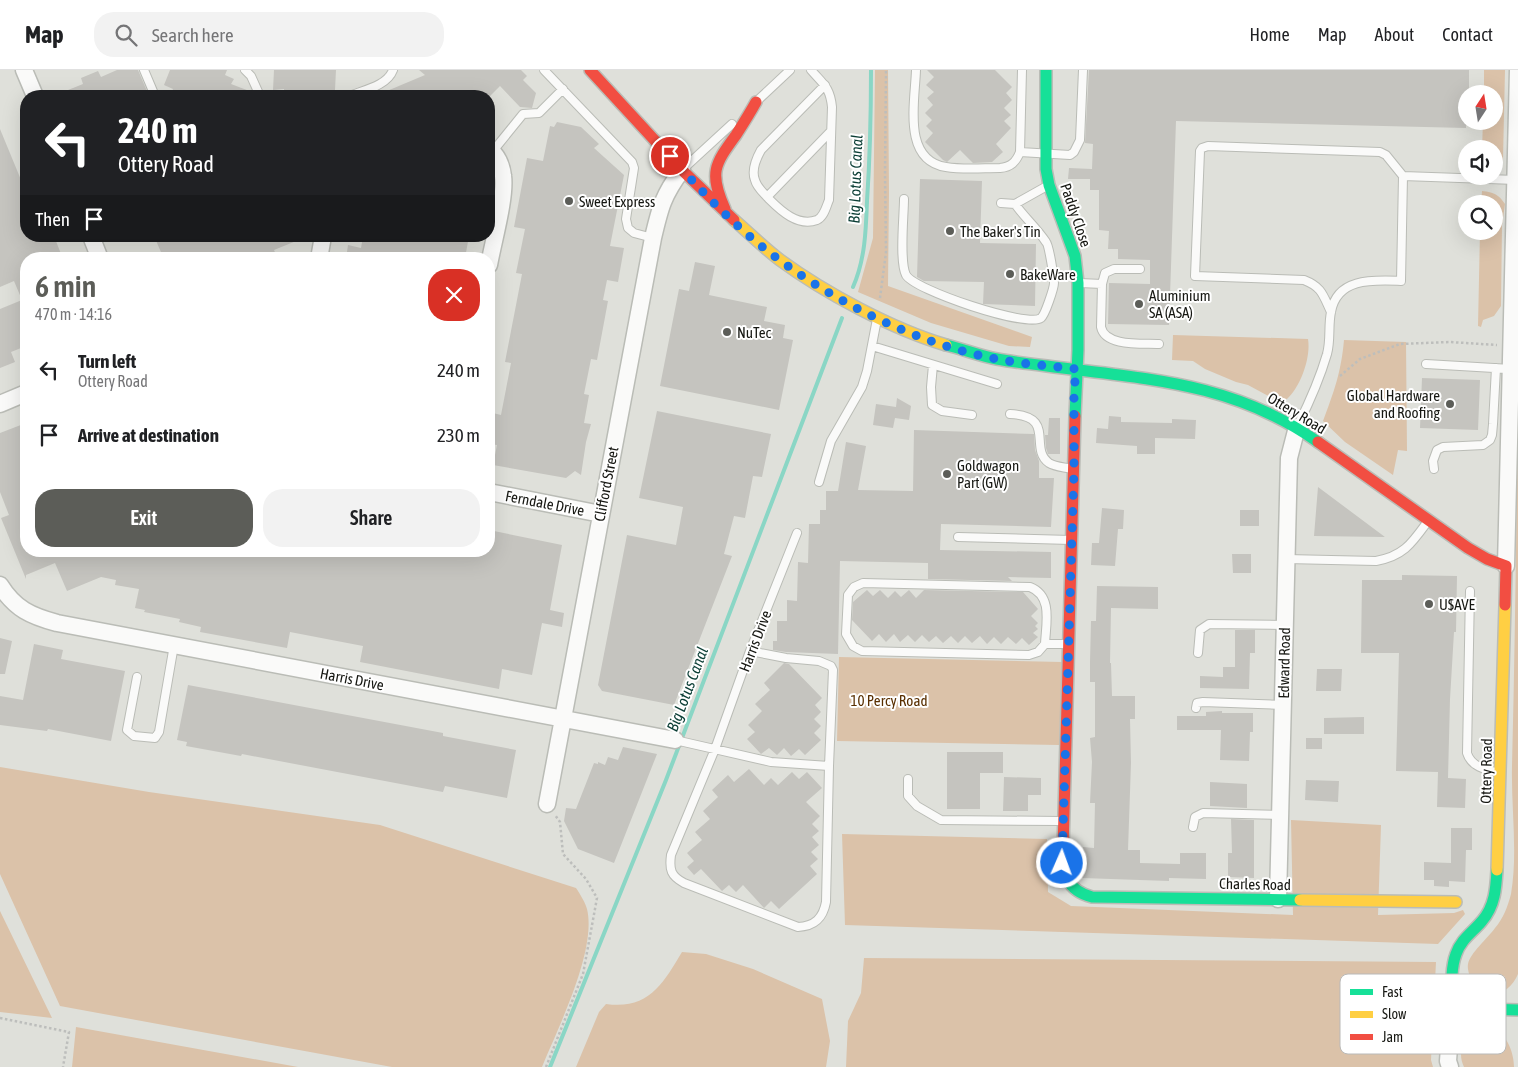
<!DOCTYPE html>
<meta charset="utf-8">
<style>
:root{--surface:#fff;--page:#f2f2f2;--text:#202124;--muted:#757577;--line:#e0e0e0;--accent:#5c5d58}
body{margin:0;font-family:"Asap Condensed",sans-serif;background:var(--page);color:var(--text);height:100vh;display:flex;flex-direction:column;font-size:19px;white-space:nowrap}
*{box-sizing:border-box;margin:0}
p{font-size:16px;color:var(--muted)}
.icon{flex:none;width:28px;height:28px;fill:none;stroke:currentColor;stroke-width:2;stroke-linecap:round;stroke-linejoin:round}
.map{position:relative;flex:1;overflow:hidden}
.details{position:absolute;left:20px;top:182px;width:475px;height:305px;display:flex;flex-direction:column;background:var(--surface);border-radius:20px;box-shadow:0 5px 20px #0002}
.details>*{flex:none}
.hud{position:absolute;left:20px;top:20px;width:475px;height:152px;border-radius:20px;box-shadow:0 5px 20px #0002;background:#202124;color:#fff;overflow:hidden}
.needle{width:32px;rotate:12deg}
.fabs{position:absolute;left:1458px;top:15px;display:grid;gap:10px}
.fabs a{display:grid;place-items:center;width:45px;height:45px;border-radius:50%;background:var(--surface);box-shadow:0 5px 20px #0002;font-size:25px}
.pin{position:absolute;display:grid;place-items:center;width:42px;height:42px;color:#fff;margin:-21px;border:2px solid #fff;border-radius:50%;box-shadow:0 1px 5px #0007}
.me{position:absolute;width:55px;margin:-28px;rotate:2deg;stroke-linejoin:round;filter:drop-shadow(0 0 4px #0008)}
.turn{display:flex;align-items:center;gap:18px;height:105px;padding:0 15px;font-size:22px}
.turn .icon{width:65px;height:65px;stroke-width:2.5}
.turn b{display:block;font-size:35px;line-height:42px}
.then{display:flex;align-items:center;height:48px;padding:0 15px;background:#0003;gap:10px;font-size:19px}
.round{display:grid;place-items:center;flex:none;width:52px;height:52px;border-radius:20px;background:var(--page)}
.overview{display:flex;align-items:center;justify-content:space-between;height:85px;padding:0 15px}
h1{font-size:30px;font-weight:600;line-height:38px;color:var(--accent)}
.button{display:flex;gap:10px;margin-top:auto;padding:10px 15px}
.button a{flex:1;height:58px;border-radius:20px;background:var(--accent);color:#fff;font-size:20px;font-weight:600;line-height:58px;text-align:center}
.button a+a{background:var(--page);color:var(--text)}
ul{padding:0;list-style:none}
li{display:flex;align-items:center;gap:15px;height:65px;padding:0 15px}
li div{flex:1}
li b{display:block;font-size:19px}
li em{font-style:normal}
header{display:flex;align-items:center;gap:30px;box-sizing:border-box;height:70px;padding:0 25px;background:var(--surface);border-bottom:1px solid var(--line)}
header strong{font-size:24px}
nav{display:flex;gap:28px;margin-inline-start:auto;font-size:18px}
.search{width:350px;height:45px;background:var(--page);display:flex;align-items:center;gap:12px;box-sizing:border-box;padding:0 18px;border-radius:20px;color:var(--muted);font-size:19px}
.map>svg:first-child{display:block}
.green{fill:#dbc2a9}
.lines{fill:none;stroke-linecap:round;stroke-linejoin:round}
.stream{stroke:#8ad6c5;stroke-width:4}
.building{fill:#c5c4bf}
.lane-casing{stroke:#babcb6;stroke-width:10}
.street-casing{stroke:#babcb6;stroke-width:19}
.fast-casing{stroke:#babcb6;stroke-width:14}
.slow-casing{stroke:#babcb6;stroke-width:14}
.jam-casing{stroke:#babcb6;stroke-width:14}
.path{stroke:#bdbebc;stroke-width:2.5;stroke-dasharray:2.5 2.5;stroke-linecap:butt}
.lane{stroke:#fafaf9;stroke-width:8}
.street{stroke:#fafaf9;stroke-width:16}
.fast{stroke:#16e098;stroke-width:11}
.slow{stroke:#ffcf43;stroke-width:11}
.jam{stroke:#f24e42;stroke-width:11}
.route{stroke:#1a73e8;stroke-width:9;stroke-dasharray:0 16.2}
.poi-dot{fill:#5c5d58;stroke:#fff;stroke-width:2}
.labels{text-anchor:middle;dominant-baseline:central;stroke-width:4;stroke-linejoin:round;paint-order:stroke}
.poi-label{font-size:15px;fill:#161712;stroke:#fff;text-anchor:start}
.street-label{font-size:15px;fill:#161712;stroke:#fff}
.park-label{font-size:15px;fill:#592f00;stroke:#fff}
.water-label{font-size:16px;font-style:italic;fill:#0b3e35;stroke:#fff}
.key{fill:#fff;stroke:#b9b9b8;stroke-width:1}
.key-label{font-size:14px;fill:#161712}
</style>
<header>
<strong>Map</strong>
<div class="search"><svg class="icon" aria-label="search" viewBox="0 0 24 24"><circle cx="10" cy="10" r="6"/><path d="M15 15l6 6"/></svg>Search here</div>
<nav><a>Home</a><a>Map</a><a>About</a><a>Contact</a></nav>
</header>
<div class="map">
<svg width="1518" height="997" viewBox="0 0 1518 997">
<rect width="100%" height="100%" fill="#dfe0da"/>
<!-- green -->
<path class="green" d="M875,0H888L889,123L888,216L1032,267L1030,277L1009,276L931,253L858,222L873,168Z
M1484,0H1505L1503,89L1499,95L1494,97V79H1482L1483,51H1494V24H1484Z
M1482,121C1494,122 1499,125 1505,134L1502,155L1501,236L1494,246L1483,250L1481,257L1478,256L1480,161H1494V134H1481Z
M1173,265L1308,269C1311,287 1301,316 1287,329H1274L1248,315L1236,312L1205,299L1193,291L1172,290Z
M1344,270L1406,272L1407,381L1398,380L1393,405L1345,372L1323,351C1334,321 1341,303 1344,270Z
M1518,353V904C1510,924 1486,934 1473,912C1470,907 1467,900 1468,894C1470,883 1488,868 1495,858C1503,849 1508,836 1511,824C1518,783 1511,738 1512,696C1515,582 1516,467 1518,353Z
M839,587L1062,592L1059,675L837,671Z
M0,697L149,722L380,755L576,818C580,824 585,832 587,839C597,880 558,958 542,997H392L60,936L0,804Z
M1291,750L1381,755L1378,845L1454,843L1463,840L1465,844L1438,874L845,855L842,764L1047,769L1048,822L1071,836L1293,845Z
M0,841L52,948L0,942Z
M682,882L706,884L753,899L822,929L830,971L826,997H576L599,942L606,934C648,940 663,914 682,882Z
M864,888L1436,892L1431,990L1433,997H846L848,951L861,923Z
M76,957L298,997H72Z
M1489,959C1506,960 1514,982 1514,997H1464C1454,975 1471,965 1489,959Z"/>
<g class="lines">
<!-- stream -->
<path class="stream" d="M853,217C865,190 866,160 867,131C870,87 871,44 871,0
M550,997L666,710L842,248"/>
</g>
<!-- building -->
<path class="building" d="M117,0H138L149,26H53L83,14L81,8L98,1L101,7Z
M170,0H227L225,5L234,9L231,14L252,22L254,26H170L173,19L164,15Z
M274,0H336L335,20H326V26H284V19L273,20Z
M419,0H521L527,6L523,10L536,23L532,38L520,37L500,16L490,26H375L425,5Z
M927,0H995L1012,17L1006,23L1012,30L1004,38L1011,45L1004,51L1011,58L996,74L1003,82L992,92L973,93L960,80L947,92L943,90L925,72L933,63L926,56L932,50L925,43L933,35L927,28L934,22L926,15L934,7Z
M1089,0H1469V24H1466V58L1176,51L1169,255L1108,254L1109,213L1150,214V190L1118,189V179H1108L1109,161L1099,160V120H1090V109H1068L1069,98L1092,99L1093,74L1085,73Z
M557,52L581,57L599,74L594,78L624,105L610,176L624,178L618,212L607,210L603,230L608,231L597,290L591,289L584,324L589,325L584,353L591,354L586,372L581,405L575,401L566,408L493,395L497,375L489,374V342L501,345L511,293L505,292L522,204L516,203L525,159L514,157L527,88L543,91L550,56L554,57Z
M0,59L26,122V166H54L63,189H26V276L11,282L15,292L0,298V239L22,230L14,211L0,217Z
M920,109L982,111L980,173L1036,174L1035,236L983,234L984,212L924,211L917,207Z
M154,166H306V167L274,180L278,189H164Z
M363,166H469L465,188L346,189L348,175L361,178Z
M695,192L715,196L709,225L767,237L764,251L785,255L783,268L793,270L779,340L660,316L679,219L689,221Z
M1422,308L1480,310L1478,360L1420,358Z
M897,328L911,336L909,350L895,348L893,358L873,355L876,334L896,337Z
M657,341L771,364L762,407L753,406L745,448L734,446L724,484L732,486L674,635L602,621L598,615L627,465L676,475L683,437L639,428Z
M1109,346L1121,347V352L1172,353V349L1196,350L1195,369L1155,368V384H1137V376L1096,373L1097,358L1108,359Z
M1049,348H1060V384H1048L1046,378L1045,365H1048Z
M26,353V481H489V460L562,475L550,540L564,543L562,557L542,553L532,605L502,599L499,619L360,592L363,576L290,562L287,578L200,562L201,557L179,552L180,549L144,542L145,540L135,538L139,519L115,515L116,510L101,507L67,521L55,493L26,505V509L1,448L9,445L0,422V363Z
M914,360L1034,364L1035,380L1039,391V408H1054L1051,457L941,454L940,480L1051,482V508L1008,507L1012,511L928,509V493L840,491L838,584L786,582L773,580V571H777V551H787V530L797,531L798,492L808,493L809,454H820V440H826V421H838L846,372L866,376L858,420L913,421Z
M1318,417L1385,467L1314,466Z
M1102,438L1124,440L1123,459H1118L1115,496L1091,495L1092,473H1099Z
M1240,440H1259V456H1240Z
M1232,484H1251V503H1233Z
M1402,505L1457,506L1456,562H1454L1450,629L1448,708L1466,709L1465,738L1437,737L1438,702L1396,701L1399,583H1361L1362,510H1402Z
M1097,516L1158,517V539L1111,538L1110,593H1111L1112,626H1135V649H1130L1131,693L1128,780H1140V793L1180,794V783H1206V809L1169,808V811L1082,808L1083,777L1094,778L1095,733H1090L1092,692L1090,668L1095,667V612H1090V592L1091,551H1096Z
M867,520L873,526L880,520L888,528L895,521L901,527L909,520L916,528L924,520L1023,522L1038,539L1031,546L1038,553L1035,556L1038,559L1033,563L1038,567L1029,575L1022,568L1016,574L1008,567L1001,574L994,567L987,574L980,566L972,573L965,566L958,573L951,566L943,573L936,566L929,572L922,565L915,572L908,565L900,572L894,564L886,572L879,564L872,571L852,550L853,532Z
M1235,560H1255V583H1250L1249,619L1200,618V606L1223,607V597H1235Z
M0,568L12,571L5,604H0Z
M34,574L63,580L61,589L125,601L111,671L48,659L47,661L0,655V626L23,630Z
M784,593L789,594L822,628L815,635L821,642L814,649L821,656L814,663L821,670L805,685L799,679L791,686L784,678L777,685L769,678L761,684L747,669L755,662L748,655L762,641L755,634L770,620L764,613Z
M1317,599H1342L1341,621H1316Z
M188,615L443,663V666L516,680L507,728L445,716L443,722L242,684L241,686L186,676L187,672L177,670Z
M1222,641V643H1253V662H1250L1249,691L1220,690L1221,660H1177V646H1206V642Z
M1364,647V664H1324V648Z
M1306,668H1322V679H1306Z
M623,677L657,684L614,793L578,779L564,751L566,738L576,739L594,693L598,694V692L605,695L608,687L618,690Z
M947,682H1003V703H980V739H947Z
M749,699L764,715L771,708L778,715L792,702L799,709L807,702L822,718L806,732L820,746L812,754L819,761L812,767L819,775L811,782L818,789L810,796L817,804L779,839L771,831L764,838L743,815L736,822L729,815L722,821L701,799L694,805L687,797L694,791L687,783L702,770L695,762L710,749L703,741L718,727L712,720L728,705L734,712Z
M1004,707L1041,708V725H1028V741H1003Z
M1306,710L1339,711L1338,732L1305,730Z
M1210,712L1247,714V738L1210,736Z
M1231,749L1254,750V808L1228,807V783H1232Z
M1451,758H1472V780H1466L1465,812L1449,811V817L1434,816V810H1424V792L1451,793Z"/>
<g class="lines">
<defs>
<path id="lane" d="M144,0L155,26
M245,0L251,6L260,26
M544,0L632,92L634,98L626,149L628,158L634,163L653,168
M811,0C823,14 830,17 832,37L829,130C826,137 824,147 817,150C798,157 781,141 769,129C764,123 757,118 755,110C751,100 756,89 761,80L825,15
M916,0C915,32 902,90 946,97C963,100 983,98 1000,98C1011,97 1016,92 1020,82L1022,0
M349,26C364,20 387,16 393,0
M757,31L790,0
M493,81L523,44L539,43L563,19
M1020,82L1070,85L1074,82L1080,70L1083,0
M683,99L732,54
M767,127L831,61
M904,129C904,146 899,191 906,205C914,220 1027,258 1041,248C1045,245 1054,218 1054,213C1054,207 1049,175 1046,172C1037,158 1024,147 1015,134L1001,133
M1015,134L1047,116
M1140,199H1114L1105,203L1102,214L1101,257C1105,277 1143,273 1159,274
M1080,213L1102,214
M1331,242C1323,225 1322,217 1304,210L1195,206L1200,81L1202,78L1208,76L1380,82L1386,85L1403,106
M872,276L997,314
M1426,294L1511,299
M933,295L931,317L932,335L942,341L972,345
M1010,344C1057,346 1028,378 1049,393C1055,397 1064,397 1072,399
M1298,355C1309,333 1320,308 1327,284C1331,269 1328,256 1331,242C1337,207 1374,210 1401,211L1403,106L1516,110
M1434,399L1433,391L1437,380L1443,377L1483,375L1490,370L1492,365L1493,354L1496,298
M819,412L831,371L862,317L867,301L877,249
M958,467L1071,470
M1286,489L1376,491C1404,486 1412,473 1428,451
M863,513L1030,517C1053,526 1046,553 1045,574L1038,582L1029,585L862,581L853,576L846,564L848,525L854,517Z
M1470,521L1467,683C1471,697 1487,700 1500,703
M1045,574H1066
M750,581L786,588L819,591L831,596L833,600L829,696L826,832C823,848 815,856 798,857L684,813C671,806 669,800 671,785L715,679L750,581L797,463
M1198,583L1200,560L1209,554L1285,555
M137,607L127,660L134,666L155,668L159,662L174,575
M1196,638L1197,633L1203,632L1283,635
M675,670L771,692L829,696
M908,709V726L917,736L941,750L1061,751
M1193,757L1195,747L1203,743L1281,745"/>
<path id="street" d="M24,0L35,26
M489,79C497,84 502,96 503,106C506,127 493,172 489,195
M91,166L100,189
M319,189L323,166
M0,334L26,323
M489,422L601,444
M1506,496L1518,0
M0,515C15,539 31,546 57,553L675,670
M547,734L653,168C660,138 663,125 682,100
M1278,829L1289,388L1297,357
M1450,997L1448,991L1452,938"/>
<path id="fast" d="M1046,0V99L1049,115L1075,186L1078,213V280L1075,346
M946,275C963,279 980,286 997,289C1013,292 1030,294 1047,296C1146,309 1233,312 1318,372
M1063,779C1063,804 1066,820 1092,827L1300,830
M1497,800C1496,818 1495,836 1482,851C1473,862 1461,869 1456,884C1450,900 1452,921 1452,938L1518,940"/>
<path id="slow" d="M734,150C749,163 764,178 780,190C825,223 892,259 946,275
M1497,800L1505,535
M1300,830L1456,832"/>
<path id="jam" d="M590,0L682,100L734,150
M725,139C709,103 714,95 736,65C743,54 750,43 756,32
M1318,372L1468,478L1487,489L1506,496L1505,535
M1063,779L1075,346"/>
</defs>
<!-- lane casing -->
<use href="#lane" class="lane-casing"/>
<!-- street casing -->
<use href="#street" class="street-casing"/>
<!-- fast casing -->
<use href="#fast" class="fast-casing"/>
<!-- slow casing -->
<use href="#slow" class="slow-casing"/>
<!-- jam casing -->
<use href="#jam" class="jam-casing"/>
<!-- path -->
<path class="path" d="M880,228L886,182L885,104L886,0
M1340,306L1360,289L1400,274L1450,272L1497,275
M0,948L69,962L63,997
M546,997L583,904L597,828L586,809L563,784L560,752L555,745"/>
<!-- lane -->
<use href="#lane" class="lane"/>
<!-- street -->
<use href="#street" class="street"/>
<!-- fast -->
<use href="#fast" class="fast"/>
<!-- slow -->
<use href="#slow" class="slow"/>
<!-- jam -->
<use href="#jam" class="jam"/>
</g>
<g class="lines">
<!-- route -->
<path class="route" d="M670,86C699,119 731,152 765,179C830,230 916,274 997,289C1023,294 1050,296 1077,299L1074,318V399L1062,793"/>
</g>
<!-- markers -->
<g class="poi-dot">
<circle cx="569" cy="131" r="5"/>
<circle cx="950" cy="161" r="5"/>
<circle cx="1010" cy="204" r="5"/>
<circle cx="1139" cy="234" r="5"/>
<circle cx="727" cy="262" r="5"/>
<circle cx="1450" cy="334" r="5"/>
<circle cx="947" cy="404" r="5"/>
<circle cx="1429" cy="534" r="5"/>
</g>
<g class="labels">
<!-- poi labels -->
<g class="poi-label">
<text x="579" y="131">Sweet Express</text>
<text x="960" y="161">The Baker's Tin</text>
<text x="1020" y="204">BakeWare</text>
<text x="1149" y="225">Aluminium<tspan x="1149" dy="17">SA (ASA)</tspan></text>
<text x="737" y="262">NuTec</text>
<text x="1440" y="325" text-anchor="end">Global Hardware<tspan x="1440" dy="17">and Roofing</tspan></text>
<text x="957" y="395">Goldwagon<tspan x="957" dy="17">Part (GW)</tspan></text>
<text x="1439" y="534">U$AVE</text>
</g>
<!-- street labels -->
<g class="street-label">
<text transform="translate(1076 145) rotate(71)">Paddy Close</text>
<text transform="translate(1297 343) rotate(31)">Ottery Road</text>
<text transform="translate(606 414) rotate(-79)">Clifford Street</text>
<text transform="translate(545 433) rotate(11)">Ferndale Drive</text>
<text transform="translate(755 571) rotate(-69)">Harris Drive</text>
<text transform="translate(1284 593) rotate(-89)">Edward Road</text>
<text transform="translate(352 609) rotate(11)">Harris Drive</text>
<text transform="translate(1486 701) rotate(-89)">Ottery Road</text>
<text transform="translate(1255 814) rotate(1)">Charles Road</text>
</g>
<!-- park labels -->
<g class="park-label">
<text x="889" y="630">10 Percy Road</text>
</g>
<!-- water labels -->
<g class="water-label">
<text transform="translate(855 109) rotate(-88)">Big Lotus Canal</text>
<text transform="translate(687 619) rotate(-69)">Big Lotus Canal</text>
</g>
</g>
<!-- legend -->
<rect x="1340" y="904" width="166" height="80" rx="8" class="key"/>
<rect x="1350" y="919" width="23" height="6" fill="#16e098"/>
<rect x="1350" y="941" width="23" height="7" fill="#ffcf43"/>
<rect x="1350" y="964" width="23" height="6" fill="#f24e42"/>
<g class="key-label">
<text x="1382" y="927">Fast</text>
<text x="1382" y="949">Slow</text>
<text x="1382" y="972">Jam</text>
</g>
</svg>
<div class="fabs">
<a><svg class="needle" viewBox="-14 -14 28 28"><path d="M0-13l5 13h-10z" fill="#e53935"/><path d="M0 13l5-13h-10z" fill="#757577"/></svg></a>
<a><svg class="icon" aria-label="sound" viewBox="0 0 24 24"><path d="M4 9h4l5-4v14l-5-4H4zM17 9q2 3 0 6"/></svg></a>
<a><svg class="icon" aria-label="search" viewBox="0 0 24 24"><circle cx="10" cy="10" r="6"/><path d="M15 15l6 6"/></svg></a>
</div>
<div class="pin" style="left:670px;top:86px;background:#d93025"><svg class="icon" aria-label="arrive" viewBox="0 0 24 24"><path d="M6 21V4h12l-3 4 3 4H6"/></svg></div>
<svg class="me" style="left:1062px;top:793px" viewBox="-20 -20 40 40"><circle r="17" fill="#1a73e8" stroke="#fff" stroke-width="3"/><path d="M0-11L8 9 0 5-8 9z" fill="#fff"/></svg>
<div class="hud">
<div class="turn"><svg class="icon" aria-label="left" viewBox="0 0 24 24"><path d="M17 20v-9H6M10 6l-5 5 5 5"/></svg><div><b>240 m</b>Ottery Road</div></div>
<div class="then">Then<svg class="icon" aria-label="arrive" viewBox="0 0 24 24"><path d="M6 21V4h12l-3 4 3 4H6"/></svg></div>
</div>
<section class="details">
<div class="overview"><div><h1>6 min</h1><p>470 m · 14:16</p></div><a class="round" style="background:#d93025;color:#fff"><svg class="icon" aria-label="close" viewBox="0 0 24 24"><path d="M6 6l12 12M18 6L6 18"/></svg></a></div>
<ul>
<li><svg class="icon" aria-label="left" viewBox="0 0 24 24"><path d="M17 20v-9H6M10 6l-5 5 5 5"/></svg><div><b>Turn left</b><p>Ottery Road</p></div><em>240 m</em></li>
<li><svg class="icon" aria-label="arrive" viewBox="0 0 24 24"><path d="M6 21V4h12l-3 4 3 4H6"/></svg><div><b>Arrive at destination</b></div><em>230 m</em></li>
</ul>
<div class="button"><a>Exit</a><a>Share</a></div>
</section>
</div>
